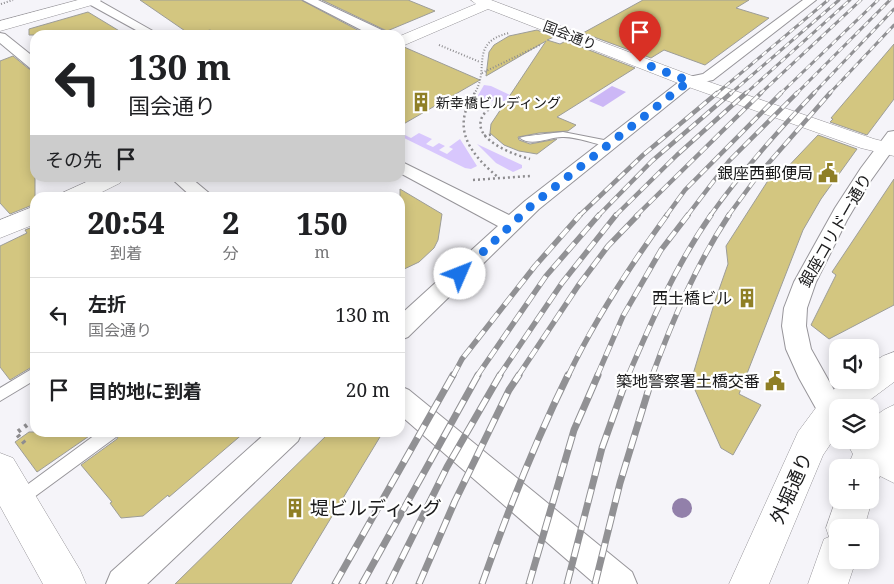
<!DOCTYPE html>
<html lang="ja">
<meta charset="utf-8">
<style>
:root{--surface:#fff;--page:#f2f2f2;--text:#202124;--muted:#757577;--line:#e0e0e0}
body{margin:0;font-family:"Noto Serif","Noto Sans JP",serif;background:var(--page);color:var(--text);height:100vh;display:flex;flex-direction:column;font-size:19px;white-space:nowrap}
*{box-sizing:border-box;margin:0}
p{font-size:16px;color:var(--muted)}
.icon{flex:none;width:28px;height:28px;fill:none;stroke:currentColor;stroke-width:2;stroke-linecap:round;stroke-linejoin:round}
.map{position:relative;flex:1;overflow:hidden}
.sheet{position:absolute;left:30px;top:192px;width:375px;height:245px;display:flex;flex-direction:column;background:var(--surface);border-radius:15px;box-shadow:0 2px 12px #0003}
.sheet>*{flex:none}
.guide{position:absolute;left:30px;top:30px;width:375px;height:152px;border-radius:15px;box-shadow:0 2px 12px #0003;background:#fff;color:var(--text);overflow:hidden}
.tools{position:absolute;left:829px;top:339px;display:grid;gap:10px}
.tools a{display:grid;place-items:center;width:50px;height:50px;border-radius:10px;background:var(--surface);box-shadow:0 2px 12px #0003;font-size:25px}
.pin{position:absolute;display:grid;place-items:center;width:42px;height:42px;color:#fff;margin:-51px -21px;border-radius:50% 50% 50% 0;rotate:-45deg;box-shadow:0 0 5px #0007}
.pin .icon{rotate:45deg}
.me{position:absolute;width:55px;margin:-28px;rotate:46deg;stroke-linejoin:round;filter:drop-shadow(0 0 4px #0008)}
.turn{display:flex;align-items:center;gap:18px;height:105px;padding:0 15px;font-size:22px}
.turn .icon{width:65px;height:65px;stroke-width:2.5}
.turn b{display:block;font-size:35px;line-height:42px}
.then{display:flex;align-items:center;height:48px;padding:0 15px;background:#0003;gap:10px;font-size:19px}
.eta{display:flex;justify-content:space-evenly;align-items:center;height:85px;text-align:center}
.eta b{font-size:30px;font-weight:800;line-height:35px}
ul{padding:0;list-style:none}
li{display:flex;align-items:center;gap:15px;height:75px;padding:0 15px;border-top:1px solid var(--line)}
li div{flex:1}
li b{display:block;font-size:19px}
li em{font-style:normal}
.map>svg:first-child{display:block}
.green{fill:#d8c7fd}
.forest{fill:#ccb7f6}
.building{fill:#d3c680;stroke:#9d9d98}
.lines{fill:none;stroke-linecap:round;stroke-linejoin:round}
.lane-casing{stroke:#97959a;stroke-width:2}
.street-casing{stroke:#97959a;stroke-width:2}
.secondary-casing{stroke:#97959a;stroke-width:1}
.path-far2{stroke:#8d8c8f;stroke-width:2;stroke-dasharray:1 2;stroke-linecap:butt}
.path-far1{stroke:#8d8c8f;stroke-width:2.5;stroke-dasharray:2 3;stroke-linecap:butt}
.path{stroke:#8d8c8f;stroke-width:4.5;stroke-dasharray:3 5;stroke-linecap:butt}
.lane{fill:#fff;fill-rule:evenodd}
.street{fill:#fff;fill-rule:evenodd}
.secondary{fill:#fff;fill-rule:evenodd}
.rail-far3-casing{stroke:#919194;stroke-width:3}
.rail-far2-casing{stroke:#919194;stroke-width:4.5}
.rail-far1-casing{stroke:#919194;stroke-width:5.5}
.rail-casing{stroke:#919194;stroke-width:7}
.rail-far3{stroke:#fff;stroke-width:2;stroke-dasharray:6;stroke-linecap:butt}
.rail-far2{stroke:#fff;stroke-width:3;stroke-dasharray:9;stroke-linecap:butt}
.rail-far1{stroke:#fff;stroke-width:4;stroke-dasharray:11;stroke-linecap:butt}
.rail{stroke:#fff;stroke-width:5;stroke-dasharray:14;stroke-linecap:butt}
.tree{fill:#9280aa}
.route{stroke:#1a73e8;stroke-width:9;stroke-dasharray:0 16.2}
.labels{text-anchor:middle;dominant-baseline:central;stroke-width:4.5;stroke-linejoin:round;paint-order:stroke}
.far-street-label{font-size:14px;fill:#19191a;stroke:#fff}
.far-poi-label{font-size:14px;fill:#19191a;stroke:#fff;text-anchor:start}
.poi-label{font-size:16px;fill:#19191a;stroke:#fff;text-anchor:end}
.street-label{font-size:16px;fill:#19191a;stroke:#fff}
.near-street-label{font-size:19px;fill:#19191a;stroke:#fff}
.near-poi-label{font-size:19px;fill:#19191a;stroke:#fff;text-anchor:start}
</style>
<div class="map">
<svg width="894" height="584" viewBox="0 0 894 584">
<rect width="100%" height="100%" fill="#f5f4f9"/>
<!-- green -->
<path class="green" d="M484,85L491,86L523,101L503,103L502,99L497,98L490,102L473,104Z
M419,133L432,139L426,144L433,147L439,143L445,146L439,150L447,154L453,149L449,147L460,139L477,166L471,169L465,168L400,136L403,134L411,138Z
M477,144L522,165V168L513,172L496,163Z"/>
<!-- forest -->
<path class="forest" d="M612,86L626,92L603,107L589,101Z"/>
<!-- building -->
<path class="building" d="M140,0H301L367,35H220L210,30L191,35Z
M322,0H408L435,11L387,31Z
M643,0H749L736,8L769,18L705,65L664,50L651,58L583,33Z
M88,12L126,35H29V29Z
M537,30L554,37L547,40L560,44L566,41L635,68L557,117L576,125L568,131L539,133L518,137L519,140L530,144L557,139L537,154L519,151L504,145L490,133L491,124L546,41L486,76L489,52L494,45L509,36Z
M894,44V99L867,135L830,122L833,119L831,118Z
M404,47L480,80L400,126V49Z
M13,56L29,69L35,71V204L10,214L0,203V61Z
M818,135L857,149L821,199L803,230L739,394L761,405L733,455L721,448L691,381L715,301L728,264L726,246L769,179L780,175Z
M894,179V305L829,339L811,325L836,275L832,272Z
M400,189L442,214L438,240L434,248L419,262L400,271Z
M35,226V365L10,380L0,367V246L27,233L25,230Z
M29,432H95L37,472L15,442Z
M120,432H245L169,497L168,495L143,516L121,518L110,503L112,502L81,465L117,439Z
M330,432H383L291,584H175Z"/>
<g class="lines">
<defs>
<path id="lane" d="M563,132L609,141L613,144L609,147C596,144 575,136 562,137C549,137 532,147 520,138C522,136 555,133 563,132Z
M35,367V380L0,401V388Z
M99,432H118L116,437L26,503L21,506L16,503L13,498L16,493Z"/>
<path id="street" d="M86,0H98L160,35H145L87,3Z
M303,0H318L386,32L387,35H371Z
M803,0H816L713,80L694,84L539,209L408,337L400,340V315L498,226L400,173V161L509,215L525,201L684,78L703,74Z
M0,33L5,34L35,58V69L30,68L0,43Z
M894,131V148L869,183L847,220L816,282L807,308L806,326L811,349L844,408H838V423L833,424L823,421L799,378L786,349L782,326L784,308L794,282L835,208L861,168L888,132Z
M171,178H191L215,198H193Z
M400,386L409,390L632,572L637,584H595L400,415Z
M267,432H302L298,441L147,584H106L111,572Z"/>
<path id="secondary" d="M78,0H101L99,3L0,31V21Z
M471,0H491L695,77L874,139L894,144V156L861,148L683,85L488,9L400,47V36L476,4Z
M95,178H123L120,183L90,198H59L62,193Z
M35,206V224L0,238V220Z
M894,352V382L859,408H838V433L823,455L769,584H729L798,432L821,401L841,383L845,380H870V364L883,356Z
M894,405V483L880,476L878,480L870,484V468H847L853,454L845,440H870C870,420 875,413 894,405Z
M0,453L13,458L80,570L86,584H43L0,506Z
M838,493V500H870V496L872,500L864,528H838V560H856L848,584H808L824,539L829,537L826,528Z"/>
</defs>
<!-- lane casing -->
<use href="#lane" class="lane-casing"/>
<!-- street casing -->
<use href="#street" class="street-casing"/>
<!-- secondary casing -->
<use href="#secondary" class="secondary-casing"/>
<!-- path-far2 -->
<path class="path-far2" d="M1,4L13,0
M439,45L480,62
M482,73L540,45
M474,94C491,69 468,43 509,33"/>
<!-- path-far1 -->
<path class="path-far1" d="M475,93C450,128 470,154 499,178
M501,101C494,106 483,111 481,120C475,141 515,155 530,159
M484,136L493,134
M473,180L530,176"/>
<!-- path -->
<path class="path" d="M27,425L16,433L27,446"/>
<!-- lane -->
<use href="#lane" class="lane"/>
<!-- street -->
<use href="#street" class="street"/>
<!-- secondary -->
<use href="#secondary" class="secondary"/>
<defs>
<path id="rail-far3" d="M716,94L828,0
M730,94L839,0
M745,94L850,0
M760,94L861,0
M780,94L878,0
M796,94L890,0
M813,94L894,9
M829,94L894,25"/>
<path id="rail-far2" d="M579,216L643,155L717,93
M598,216L652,161L731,93
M615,216L677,155L746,93
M636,216L761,93
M666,216L685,190L781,93
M687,216L729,161L797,93
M710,216C741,172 777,132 814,93
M728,216L759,174L830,93"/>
<path id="rail-far1" d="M453,376L462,359L535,266L580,215
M477,376L546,276L599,215
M499,376L562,283L616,215
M518,376L578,286L608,246L638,215
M568,376C595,319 630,266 667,215
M597,376L623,316L661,250L688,215
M628,376C652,320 676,265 711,215
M652,376C673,319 696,265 729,215"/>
<path id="rail" d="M335,584L453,375
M362,584L478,375
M389,584L447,467L500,375
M419,584L455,501L509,390L519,375
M482,584C507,513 535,442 568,375
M529,584L574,430L598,375
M567,584L602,448L628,375
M595,584L620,483L653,375"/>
</defs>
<!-- rail-far3 casing -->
<use href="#rail-far3" class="rail-far3-casing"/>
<!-- rail-far2 casing -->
<use href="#rail-far2" class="rail-far2-casing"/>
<!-- rail-far1 casing -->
<use href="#rail-far1" class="rail-far1-casing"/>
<!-- rail casing -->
<use href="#rail" class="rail-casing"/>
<!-- rail-far3 -->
<use href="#rail-far3" class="rail-far3"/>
<!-- rail-far2 -->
<use href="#rail-far2" class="rail-far2"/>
<!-- rail-far1 -->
<use href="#rail-far1" class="rail-far1"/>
<!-- rail -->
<use href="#rail" class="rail"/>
</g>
<!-- trees -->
<g class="tree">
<circle cx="449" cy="105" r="5"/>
<circle cx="682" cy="508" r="10"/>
</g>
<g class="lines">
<!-- route -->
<path class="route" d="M460,274L532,205L689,81L640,62"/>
</g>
<!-- icons -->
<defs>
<symbol id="building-bare" viewBox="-9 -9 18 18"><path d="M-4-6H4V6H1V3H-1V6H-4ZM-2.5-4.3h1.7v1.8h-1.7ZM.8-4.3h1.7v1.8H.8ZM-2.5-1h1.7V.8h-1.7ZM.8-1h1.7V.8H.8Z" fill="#8f7f26" stroke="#fff" stroke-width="2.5" paint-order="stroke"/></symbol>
<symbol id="civic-bare" viewBox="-9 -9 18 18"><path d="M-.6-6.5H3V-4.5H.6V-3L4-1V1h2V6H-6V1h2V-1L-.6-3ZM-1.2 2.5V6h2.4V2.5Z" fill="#8f7f26" stroke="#fff" stroke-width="2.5" paint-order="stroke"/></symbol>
</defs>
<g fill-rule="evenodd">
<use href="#building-bare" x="407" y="88" width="28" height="28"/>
<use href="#civic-bare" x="814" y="159" width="28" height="28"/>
<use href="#building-bare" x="733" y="284" width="28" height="28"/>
<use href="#civic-bare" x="761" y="367" width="28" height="28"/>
<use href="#building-bare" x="281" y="494" width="28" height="28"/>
</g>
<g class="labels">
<!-- far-street labels -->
<g class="far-street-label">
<text transform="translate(570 35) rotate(21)">国会通り</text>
</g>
<!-- far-poi labels -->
<g class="far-poi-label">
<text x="436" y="102">新幸橋ビルディング</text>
</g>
<!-- poi labels -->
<g class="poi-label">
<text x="813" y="173">銀座西郵便局</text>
<text x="732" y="298">西土橋ビル</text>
<text x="760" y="381">築地警察署土橋交番</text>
</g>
<!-- street labels -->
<g class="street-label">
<text transform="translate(835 230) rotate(-60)">銀座コリドー通り</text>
</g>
<!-- near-street labels -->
<g class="near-street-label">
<text transform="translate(791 488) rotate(-66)">外堀通り</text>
</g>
<!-- near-poi labels -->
<g class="near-poi-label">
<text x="310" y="508">堤ビルディング</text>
</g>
</g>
</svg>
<div class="tools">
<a><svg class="icon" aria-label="sound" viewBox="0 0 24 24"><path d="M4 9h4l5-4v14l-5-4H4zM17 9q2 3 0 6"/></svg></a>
<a><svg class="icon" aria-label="layers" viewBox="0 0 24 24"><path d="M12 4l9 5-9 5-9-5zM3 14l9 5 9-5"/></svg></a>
<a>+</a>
<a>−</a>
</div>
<div class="pin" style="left:640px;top:62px;background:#d93025"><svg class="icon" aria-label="arrive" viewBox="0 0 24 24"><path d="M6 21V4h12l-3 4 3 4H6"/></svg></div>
<svg class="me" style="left:460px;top:274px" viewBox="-20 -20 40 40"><circle r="19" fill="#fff"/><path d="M0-13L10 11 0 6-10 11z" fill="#1a73e8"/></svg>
<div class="guide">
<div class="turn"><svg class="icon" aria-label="left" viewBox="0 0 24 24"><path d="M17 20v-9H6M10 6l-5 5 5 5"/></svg><div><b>130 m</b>国会通り</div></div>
<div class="then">その先<svg class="icon" aria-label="arrive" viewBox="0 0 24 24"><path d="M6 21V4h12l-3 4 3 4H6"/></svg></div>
</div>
<section class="sheet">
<div class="eta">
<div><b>20:54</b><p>到着</p></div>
<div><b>2</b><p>分</p></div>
<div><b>150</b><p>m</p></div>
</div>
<ul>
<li><svg class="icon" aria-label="left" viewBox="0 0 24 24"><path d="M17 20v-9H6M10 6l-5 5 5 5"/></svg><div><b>左折</b><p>国会通り</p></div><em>130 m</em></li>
<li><svg class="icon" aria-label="arrive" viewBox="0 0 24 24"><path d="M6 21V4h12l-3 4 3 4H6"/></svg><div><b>目的地に到着</b></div><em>20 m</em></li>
</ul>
</section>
</div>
